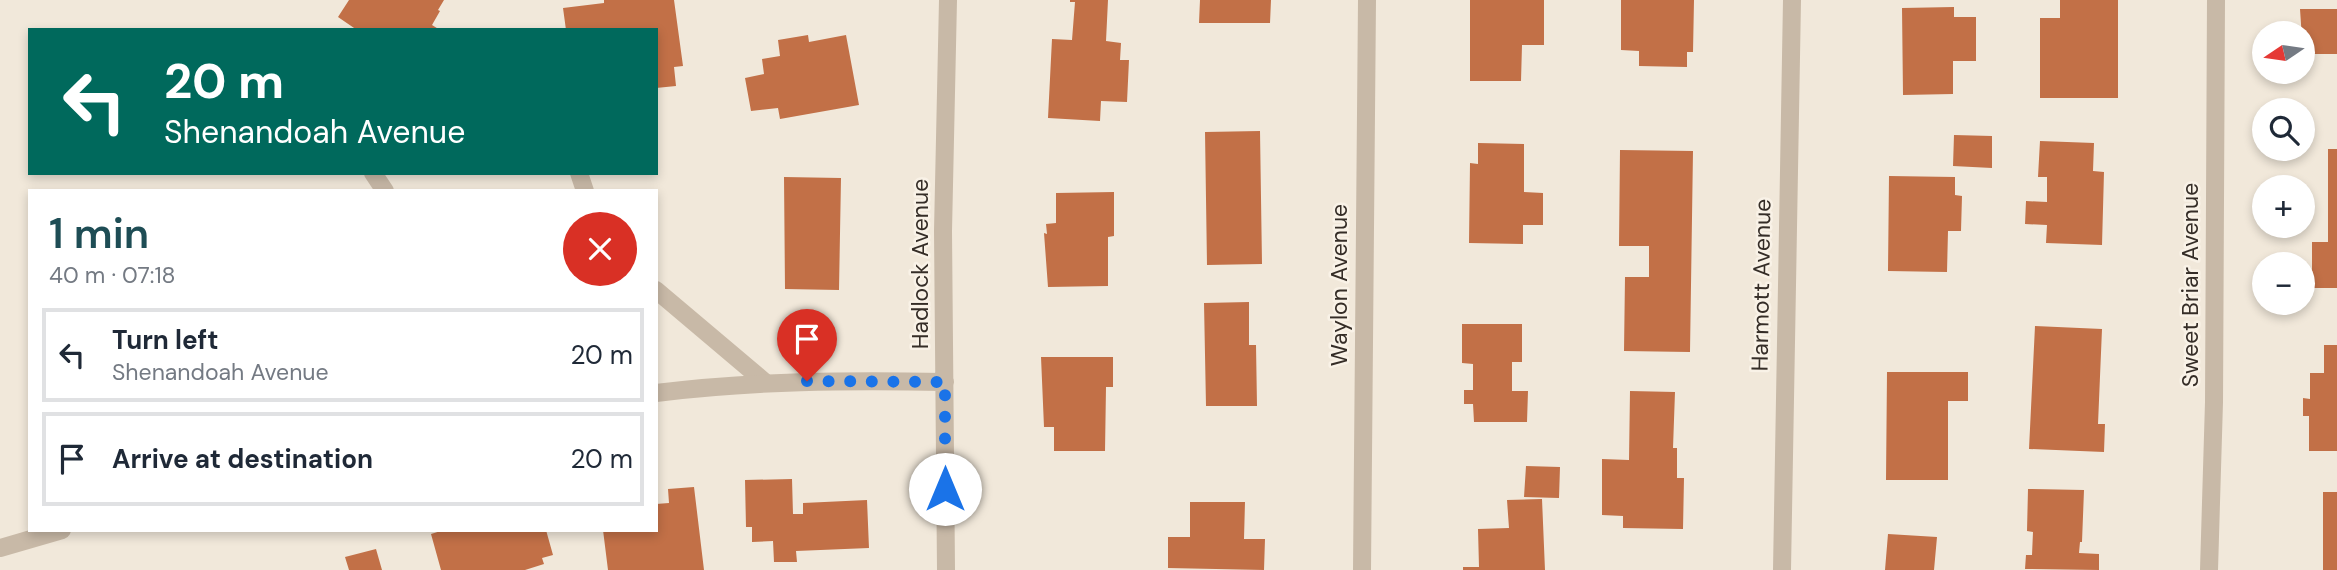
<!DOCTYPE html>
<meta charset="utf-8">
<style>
:root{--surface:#fff;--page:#f6f6f7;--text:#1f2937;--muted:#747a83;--line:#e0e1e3;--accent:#1e4d55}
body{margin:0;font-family:"DM Sans",sans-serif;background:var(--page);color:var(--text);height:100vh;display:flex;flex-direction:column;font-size:26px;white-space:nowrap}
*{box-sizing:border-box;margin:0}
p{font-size:23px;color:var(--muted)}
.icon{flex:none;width:38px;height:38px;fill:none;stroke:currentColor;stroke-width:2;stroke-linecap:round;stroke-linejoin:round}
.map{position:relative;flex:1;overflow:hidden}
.side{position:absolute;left:28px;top:189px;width:630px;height:343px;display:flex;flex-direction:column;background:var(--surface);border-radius:0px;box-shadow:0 4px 10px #0003}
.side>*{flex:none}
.guide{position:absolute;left:28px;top:28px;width:630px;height:147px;border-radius:0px;box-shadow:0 4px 10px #0003;background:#00695c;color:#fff;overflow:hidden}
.needle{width:46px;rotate:257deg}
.fabs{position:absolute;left:2252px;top:21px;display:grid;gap:14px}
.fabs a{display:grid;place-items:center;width:63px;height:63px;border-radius:50%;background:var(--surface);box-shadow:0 4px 10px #0003;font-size:35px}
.pin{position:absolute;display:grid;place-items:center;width:60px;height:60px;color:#fff;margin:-72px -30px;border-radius:50% 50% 50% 0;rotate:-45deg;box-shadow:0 0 7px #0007}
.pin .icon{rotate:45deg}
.me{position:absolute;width:77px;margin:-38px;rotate:0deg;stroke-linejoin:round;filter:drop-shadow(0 0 5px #0008)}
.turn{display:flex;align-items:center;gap:24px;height:147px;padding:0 21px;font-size:32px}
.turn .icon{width:91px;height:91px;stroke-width:2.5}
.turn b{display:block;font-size:49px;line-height:60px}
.round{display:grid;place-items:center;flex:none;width:74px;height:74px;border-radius:37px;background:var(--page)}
.head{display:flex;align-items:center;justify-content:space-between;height:119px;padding:0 21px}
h1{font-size:42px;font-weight:600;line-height:52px;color:var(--accent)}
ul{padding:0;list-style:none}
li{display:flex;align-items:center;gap:21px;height:94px;margin:0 14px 10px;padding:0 7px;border:4px solid var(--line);border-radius:0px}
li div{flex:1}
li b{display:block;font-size:26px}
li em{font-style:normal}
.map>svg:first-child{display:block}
.building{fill:#c27047}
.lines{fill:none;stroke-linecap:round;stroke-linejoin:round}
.lane{stroke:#c8b9a7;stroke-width:18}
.street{stroke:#c8b9a7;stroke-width:18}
.route{stroke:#1a73e8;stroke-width:12;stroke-dasharray:0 21.6}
.labels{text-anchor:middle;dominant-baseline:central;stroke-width:5;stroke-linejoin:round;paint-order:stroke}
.street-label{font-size:23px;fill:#352d27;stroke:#f9f2e7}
</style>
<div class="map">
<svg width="2337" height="570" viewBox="0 0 2337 570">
<rect width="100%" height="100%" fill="#f1e8da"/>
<!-- building -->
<path class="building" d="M349,0H444L438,10L440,11L432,25L440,30H357L338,17Z
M604,0H674L683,66L674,67L676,86L656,88V30H566L563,8L604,3Z
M1070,0H1108L1106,41L1121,43L1120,60H1129L1127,102L1101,101L1100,121L1048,118L1052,39L1072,40L1075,2H1070Z
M1200,0H1271L1270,23H1199Z
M1470,0H1544V45H1522L1521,81H1470Z
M1621,0H1694L1693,52H1687V67L1639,66V51L1621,50Z
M2060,0H2118V98H2040V18H2060Z
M1954,7V17H1976V61H1953V94L1903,95L1902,8Z
M2300,9H2337V54H2303Z
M808,35L809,42L846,35L859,105L780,119L778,108L751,111L745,78L764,74L762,59L780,56L778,40Z
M1260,131L1262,264L1207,265L1205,132Z
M1954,135L1992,136V168L1953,166Z
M2040,141L2094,143L2093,171L2104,172L2102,245L2046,243L2047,225L2025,224L2026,201L2047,202V177H2038Z
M1478,143L1524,144V192L1543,193V225H1523V244L1469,243L1470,163L1478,164Z
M2328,149H2337V288H2312V242H2328Z
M1620,150L1693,151L1690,352L1624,351L1625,277H1649V246H1619Z
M1889,176L1955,177V195L1962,196L1961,231H1948L1947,272L1888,271Z
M784,177L841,178L839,290L785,289Z
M1114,192V236L1108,237V286L1048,287L1044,233L1047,234L1046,224L1056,223V193Z
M1249,302V345H1256L1257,406H1206L1204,303Z
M1462,324H1522V362H1512V391H1528L1527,422H1474L1473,404H1464V390H1473V364L1462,363Z
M2035,326L2102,329L2098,424H2105L2104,452L2029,449Z
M2324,345H2337V451H2309V416H2303V398L2310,399V373H2324Z
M1041,357H1113V387H1106L1105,451H1054V427H1044Z
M1887,372H1968V401H1948V480H1886Z
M1630,391L1675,392L1673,448H1677V478H1684L1683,529L1623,528V516L1602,515V459L1629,460Z
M1526,466L1560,467L1559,498L1524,497Z
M792,479L793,514H803V503L867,500L869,548L796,551L797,562H774L773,541L752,542V527H746L745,480Z
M694,487L704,570H608L603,530H656V504L669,503L668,489Z
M2028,489L2084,490L2082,542H2080L2079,553L2099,554V570L2025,569L2026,555H2032L2033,532L2027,531Z
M2323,492H2337V570H2323Z
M1542,499L1545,570H1463V567H1479L1478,529L1509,528L1507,500Z
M1190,502H1245L1244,539H1265L1264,570L1168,568V537H1190Z
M444,530H546L553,555L542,558L544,564L525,570H441L431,534Z
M1888,534L1937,537L1934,570H1885Z
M376,549L382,570H349L345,557Z"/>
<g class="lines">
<!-- lane -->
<path class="lane" d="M373,173L385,191
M579,173L585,191
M656,290L766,383"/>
<!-- street -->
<path class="street" d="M656,393C753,381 848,380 945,382
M0,548L62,530
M946,570L943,231L948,0
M1362,570L1367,0
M1782,570L1792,0
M2209,570L2214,402L2216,0"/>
</g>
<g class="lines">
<!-- route -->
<path class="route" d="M807,381L945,382V489"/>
</g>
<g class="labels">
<!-- street labels -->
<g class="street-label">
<text transform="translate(920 264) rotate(-90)">Hadlock Avenue</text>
<text transform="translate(1339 285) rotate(-90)">Waylon Avenue</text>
<text transform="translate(1761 285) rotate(-89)">Harmott Avenue</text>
<text transform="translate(2190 285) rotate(-90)">Sweet Briar Avenue</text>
</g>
</g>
</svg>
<div class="fabs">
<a><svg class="needle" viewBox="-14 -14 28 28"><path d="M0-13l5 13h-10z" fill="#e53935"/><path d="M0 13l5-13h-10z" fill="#747a83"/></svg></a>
<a><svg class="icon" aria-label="search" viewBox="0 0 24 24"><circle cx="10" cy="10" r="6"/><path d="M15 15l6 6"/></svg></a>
<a>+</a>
<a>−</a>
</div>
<div class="pin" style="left:807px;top:381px;background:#d93025"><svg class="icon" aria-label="arrive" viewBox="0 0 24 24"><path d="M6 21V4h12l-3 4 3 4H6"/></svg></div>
<svg class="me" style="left:945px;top:489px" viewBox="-20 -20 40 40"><circle r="19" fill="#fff"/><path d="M0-13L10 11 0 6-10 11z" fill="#1a73e8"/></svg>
<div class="guide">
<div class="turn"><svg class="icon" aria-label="left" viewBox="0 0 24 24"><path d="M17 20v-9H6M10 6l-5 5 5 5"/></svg><div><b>20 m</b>Shenandoah Avenue</div></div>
</div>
<section class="side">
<div class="head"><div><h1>1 min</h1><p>40 m · 07:18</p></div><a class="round" style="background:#d93025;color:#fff"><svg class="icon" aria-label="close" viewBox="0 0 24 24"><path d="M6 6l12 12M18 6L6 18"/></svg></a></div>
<ul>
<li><svg class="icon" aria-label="left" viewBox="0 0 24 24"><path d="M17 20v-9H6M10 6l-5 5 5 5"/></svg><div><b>Turn left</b><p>Shenandoah Avenue</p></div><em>20 m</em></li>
<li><svg class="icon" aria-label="arrive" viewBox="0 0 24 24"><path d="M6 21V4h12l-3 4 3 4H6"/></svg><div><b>Arrive at destination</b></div><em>20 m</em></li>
</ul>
</section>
</div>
